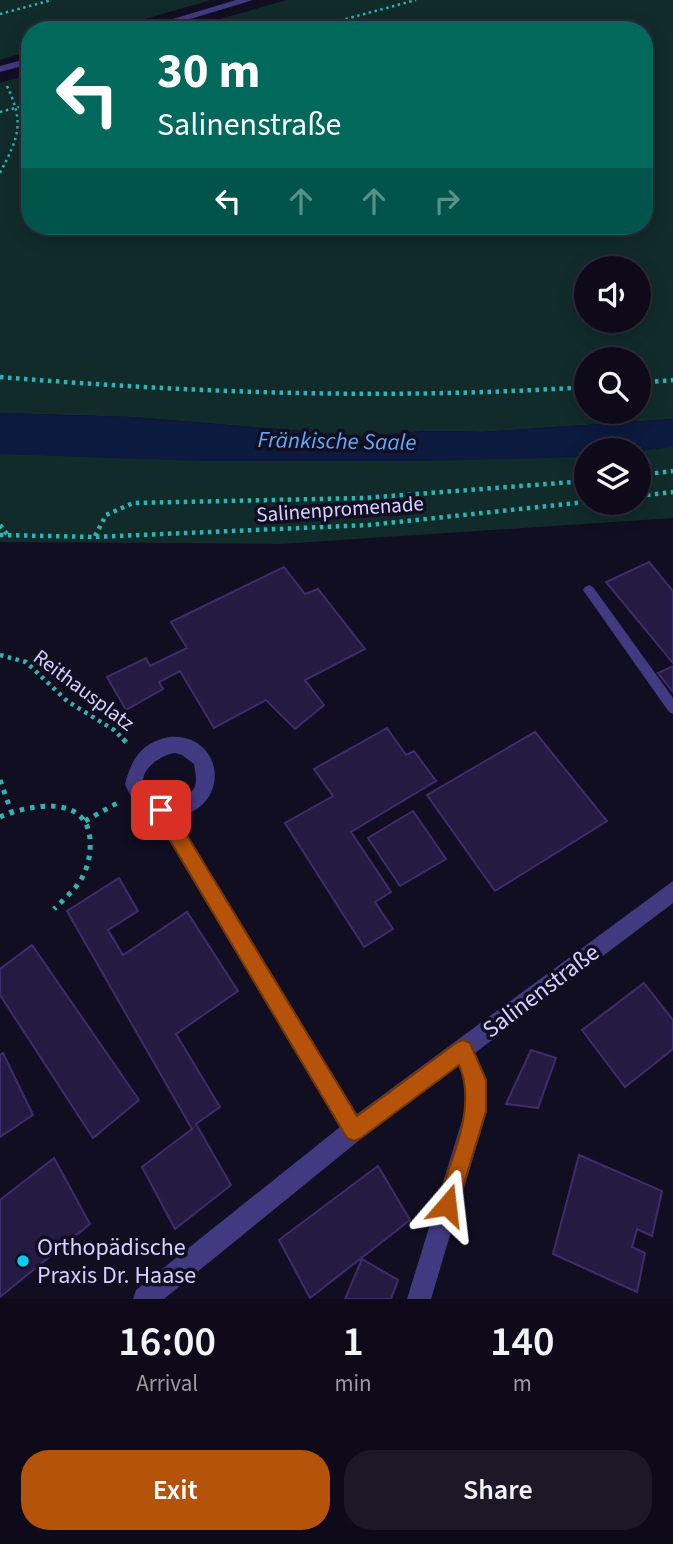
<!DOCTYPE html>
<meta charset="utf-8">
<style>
:root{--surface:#0e0a1a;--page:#1c1827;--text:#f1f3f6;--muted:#9b9aa2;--line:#2e2b39;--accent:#b45309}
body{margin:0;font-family:"Source Sans 3",sans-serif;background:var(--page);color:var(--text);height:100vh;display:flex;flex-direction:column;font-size:26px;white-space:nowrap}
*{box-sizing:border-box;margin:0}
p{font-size:23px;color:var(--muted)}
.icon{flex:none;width:38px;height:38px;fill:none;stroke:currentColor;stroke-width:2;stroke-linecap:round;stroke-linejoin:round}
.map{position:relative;height:1299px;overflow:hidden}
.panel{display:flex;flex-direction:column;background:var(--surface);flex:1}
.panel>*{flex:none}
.banner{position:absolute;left:21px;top:21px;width:632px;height:214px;border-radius:28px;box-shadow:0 4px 18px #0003,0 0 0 2px var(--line);background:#00695c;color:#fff;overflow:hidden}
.tools{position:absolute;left:574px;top:256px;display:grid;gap:14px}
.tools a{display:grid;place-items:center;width:77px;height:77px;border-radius:50%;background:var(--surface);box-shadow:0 4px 18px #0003,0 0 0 2px var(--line);font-size:35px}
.pin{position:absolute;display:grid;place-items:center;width:60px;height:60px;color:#fff;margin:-30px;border-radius:14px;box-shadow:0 4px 10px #0006}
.me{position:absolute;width:77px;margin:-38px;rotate:17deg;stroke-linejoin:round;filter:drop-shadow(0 0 5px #0008)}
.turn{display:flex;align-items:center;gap:24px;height:147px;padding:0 21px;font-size:32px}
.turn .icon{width:91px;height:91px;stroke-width:2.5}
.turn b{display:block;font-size:49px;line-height:60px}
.lanes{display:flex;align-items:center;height:66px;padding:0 21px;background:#0003;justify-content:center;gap:35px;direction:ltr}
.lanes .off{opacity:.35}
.eta{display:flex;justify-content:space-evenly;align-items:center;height:119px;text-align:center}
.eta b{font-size:42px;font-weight:600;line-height:49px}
.primary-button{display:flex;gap:14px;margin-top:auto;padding:14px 21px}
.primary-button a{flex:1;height:80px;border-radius:28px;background:var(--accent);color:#fff;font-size:28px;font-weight:600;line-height:80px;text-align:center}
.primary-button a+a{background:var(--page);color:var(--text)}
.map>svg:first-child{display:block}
.green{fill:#112b2b;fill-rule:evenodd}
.water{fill:#0b1a3e}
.building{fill:#251a42;stroke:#3e2d6d;stroke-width:2}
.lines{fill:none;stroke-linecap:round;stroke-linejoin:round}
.path-far2{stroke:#31b1b0;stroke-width:2.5;stroke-dasharray:2.5 3.5;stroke-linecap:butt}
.path-far1{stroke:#31b1b0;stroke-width:4.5;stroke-dasharray:3.5 4.5;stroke-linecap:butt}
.path{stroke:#31b1b0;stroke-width:5;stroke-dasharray:4.5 6;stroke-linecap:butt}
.service{fill:#413a80;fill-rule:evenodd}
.minor{fill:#413a80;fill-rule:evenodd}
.route{fill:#b45309;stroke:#753606;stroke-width:2}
.poi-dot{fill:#06cef4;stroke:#120e22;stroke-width:2.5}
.labels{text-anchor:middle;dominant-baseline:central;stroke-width:7;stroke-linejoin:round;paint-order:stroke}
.street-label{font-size:21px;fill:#d8d0fe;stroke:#120e22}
.water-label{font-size:23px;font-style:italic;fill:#60aafb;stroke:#120e22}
.near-street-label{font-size:24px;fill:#d8d0fe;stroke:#120e22}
.near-poi-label{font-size:24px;fill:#d8d0fe;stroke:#120e22;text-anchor:start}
</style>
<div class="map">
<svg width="673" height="1299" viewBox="0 0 673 1299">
<rect width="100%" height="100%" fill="#120e22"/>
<!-- green -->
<path class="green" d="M0,0H211L106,30H30V51L0,60Z
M286,0H673V419L482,432L426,431L362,436L133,417L0,413V83L30,74V226H644V30H182ZM586,268H639V320H586ZM586,359H639V411H586Z
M673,434V518L280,544L0,542V448ZM586,450H639V502H586Z"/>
<!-- water -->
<path class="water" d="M0,413L133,417L363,436L426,431L482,432L673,419V447L639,451L586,450V457L425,461H198L0,454Z"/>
<!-- building -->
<path class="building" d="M649,562L673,591V663L606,582Z
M284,567L305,594L318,589L365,649L305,680L324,705L295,729L266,700L214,728L180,671L159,682L163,689L126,710L107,677L146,658L150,666L187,648L171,622Z
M673,666V692L658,673Z
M387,728L406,755L414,751L436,781L351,832L391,892L375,902L393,929L364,947L285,823L333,796L314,769Z
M535,732L607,821L495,891L427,795Z
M413,811L446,859L400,886L368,838Z
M119,878L138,911L108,930L123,955L187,912L238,991L176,1034L220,1107L196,1124L231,1185L175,1229L142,1167L192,1129L67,911Z
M32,945L139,1100L93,1138L0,995V969Z
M644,983L673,1020V1049L625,1087L582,1030Z
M531,1050L556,1058L538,1108L506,1104Z
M3,1053L33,1115L0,1137V1055Z
M579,1155L662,1191L652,1236L637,1229L632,1247L645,1253L637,1292L553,1254Z
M54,1158L90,1224L0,1297V1200Z
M378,1166L410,1220L310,1298L279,1240Z
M362,1259L398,1280L391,1299H345Z"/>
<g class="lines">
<!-- path-far2 -->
<path class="path-far2" d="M0,14L52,0
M221,21L228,30
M305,30L416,0
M0,112L30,104
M0,173C19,136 25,123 6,84"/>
<!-- path-far1 -->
<path class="path-far1" d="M0,377C196,393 390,400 586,387
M639,383L673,380
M639,475L673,471
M639,496L673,492
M0,525L7,534
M0,535L94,537L369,525L586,502
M95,536L106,515L133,503L364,498L586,481
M0,655L26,662L67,701L114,730L124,740"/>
<!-- path -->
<path class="path" d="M123,739L129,745
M0,780L11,811
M0,817C28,805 86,793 90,839C91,853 88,869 80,881C73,892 63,900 54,909
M85,821L119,802"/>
<!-- service -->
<path class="service" d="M589,585L593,587L673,698V714L669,712L585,593L583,590L585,587Z"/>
<!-- minor -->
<path class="minor" d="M236,0H253L154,30H136Z
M30,58V64L0,72V66Z
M169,737C223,732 234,806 176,817L357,1114L673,881V903L475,1053L487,1080V1111L431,1299H407L465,1111V1080L458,1065L362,1138L164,1299H133L136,1290L340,1127L154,815C137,809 132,800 125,784C132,758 141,743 169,737ZM175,753L182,755L194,764C195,773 199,783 192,791C182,802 156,803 147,791C133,773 160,755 175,753Z"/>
</g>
<!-- route -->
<path class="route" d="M161,801L168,804L357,1116L456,1043L463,1040L470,1043L486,1080V1111L455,1213L447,1216L440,1213L436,1205C450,1163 478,1108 459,1065L361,1138L354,1141L347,1138L155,815L153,810L155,804Z"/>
<!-- markers -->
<circle class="poi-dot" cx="23" cy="1261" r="7"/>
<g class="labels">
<!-- street labels -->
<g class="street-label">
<text transform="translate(340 509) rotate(-4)">Salinenpromenade</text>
<text transform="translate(84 690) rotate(37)">Reithausplatz</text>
</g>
<!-- water labels -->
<g class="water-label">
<text transform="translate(337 441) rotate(1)">Fränkische Saale</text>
</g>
<!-- near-street labels -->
<g class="near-street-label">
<text transform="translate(541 991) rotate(-37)">Salinenstraße</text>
</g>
<!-- near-poi labels -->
<g class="near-poi-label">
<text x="37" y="1247">Orthopädische<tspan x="37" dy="28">Praxis Dr. Haase</tspan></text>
</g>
</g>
</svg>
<div class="tools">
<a><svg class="icon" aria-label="sound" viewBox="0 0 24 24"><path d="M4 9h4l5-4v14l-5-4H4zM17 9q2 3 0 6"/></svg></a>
<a><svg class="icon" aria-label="search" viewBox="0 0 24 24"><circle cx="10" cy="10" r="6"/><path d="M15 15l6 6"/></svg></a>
<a><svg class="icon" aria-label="layers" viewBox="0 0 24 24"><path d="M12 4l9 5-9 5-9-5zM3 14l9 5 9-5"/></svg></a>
</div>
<div class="pin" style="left:161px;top:810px;background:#d93025"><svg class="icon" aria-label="arrive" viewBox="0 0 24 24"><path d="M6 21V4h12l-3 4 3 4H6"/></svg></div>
<svg class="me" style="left:447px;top:1205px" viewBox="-20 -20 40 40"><path d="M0-17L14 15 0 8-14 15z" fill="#b45309" stroke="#fff" stroke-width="4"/></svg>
<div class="banner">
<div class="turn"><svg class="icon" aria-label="left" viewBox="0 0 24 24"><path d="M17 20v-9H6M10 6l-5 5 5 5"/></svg><div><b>30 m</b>Salinenstraße</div></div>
<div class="lanes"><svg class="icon" aria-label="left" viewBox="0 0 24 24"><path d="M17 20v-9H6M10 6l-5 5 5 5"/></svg><svg class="icon off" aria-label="ahead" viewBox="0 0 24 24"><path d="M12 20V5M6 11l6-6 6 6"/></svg><svg class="icon off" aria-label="ahead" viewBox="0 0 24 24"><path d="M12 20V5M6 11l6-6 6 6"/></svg><svg class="icon off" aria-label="right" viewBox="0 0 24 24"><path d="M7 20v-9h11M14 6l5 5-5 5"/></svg></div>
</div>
</div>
<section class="panel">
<div class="eta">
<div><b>16:00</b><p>Arrival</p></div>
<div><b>1</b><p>min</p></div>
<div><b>140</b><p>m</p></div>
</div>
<div class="primary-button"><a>Exit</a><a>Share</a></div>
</section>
